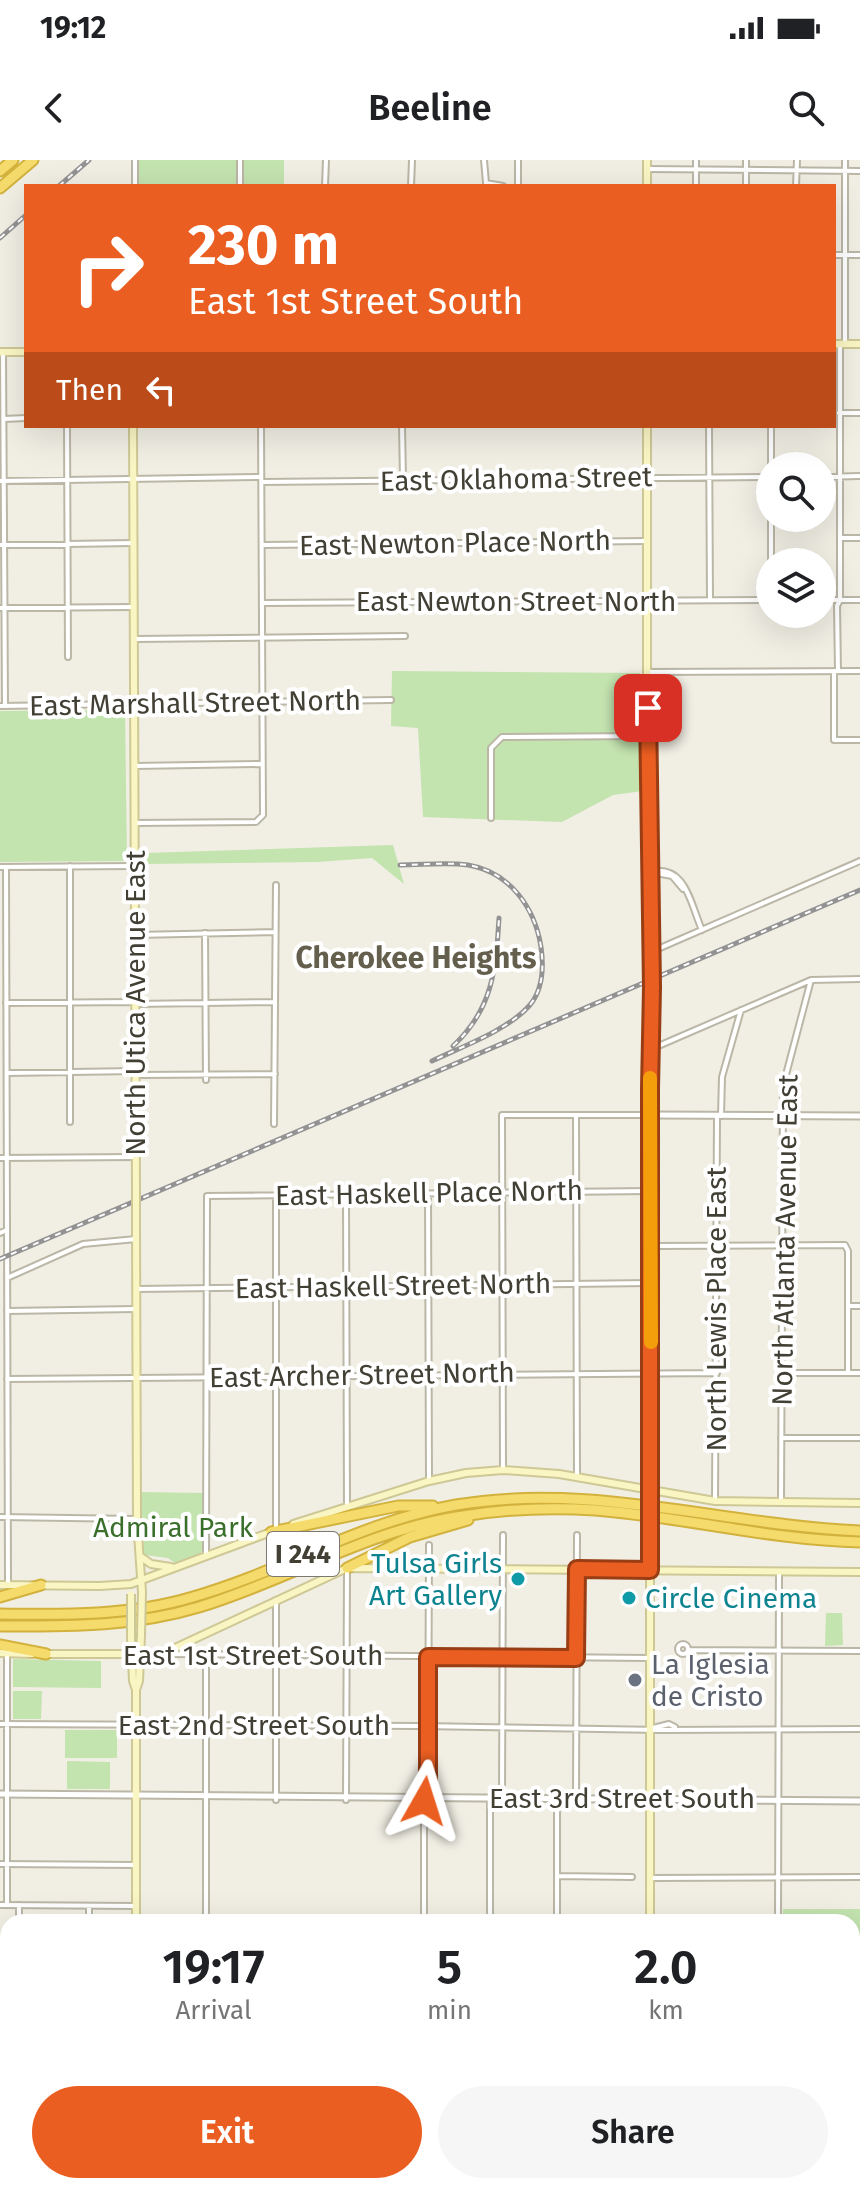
<!DOCTYPE html>
<style>
:root{--surface:#fff;--page:#f6f6f6;--text:#202124;--muted:#757577;--accent:#eb5e21}
body{margin:0;font-family:"Fira Sans",sans-serif;background:var(--page);color:var(--text);height:100vh;display:flex;flex-direction:column;font-size:30px;white-space:nowrap}
*{box-sizing:border-box;margin:0}
p{font-size:26px;color:var(--muted)}
.icon{flex:none;width:44px;height:44px;fill:none;stroke:currentColor;stroke-width:2;stroke-linecap:round;stroke-linejoin:round}
.map{position:relative;flex:1;overflow:hidden}
.sheet{position:absolute;left:0px;top:1754px;width:860px;height:280px;display:flex;flex-direction:column;background:var(--surface);border-radius:24px 24px 0 0;box-shadow:0 8px 32px #0002}
.sheet>*{flex:none}
.guide{position:absolute;left:24px;top:24px;width:812px;height:244px;border-radius:0px;box-shadow:0 8px 32px #0002;background:#eb5e21;color:#fff;overflow:hidden}
.fabs{position:absolute;left:756px;top:292px;display:grid;gap:16px}
.fabs a{display:grid;place-items:center;width:80px;height:80px;border-radius:50%;background:var(--surface);box-shadow:0 8px 32px #0002;font-size:40px}
.pin{position:absolute;display:grid;place-items:center;width:68px;height:68px;color:#fff;margin:-34px;border-radius:16px;box-shadow:0 4px 12px #0006}
.me{position:absolute;width:88px;margin:-44px;rotate:6deg;stroke-linejoin:round;filter:drop-shadow(0 0 6px #0008)}
.turn{display:flex;align-items:center;gap:28px;height:168px;padding:0 32px;font-size:36px}
.turn .icon{width:104px;height:104px;stroke-width:2.5}
.turn b{display:block;font-size:56px;line-height:68px}
.then{display:flex;align-items:center;height:76px;padding:0 32px;background:#0003;gap:16px;font-size:30px}
.eta{display:flex;justify-content:space-evenly;align-items:center;height:136px;text-align:center}
.eta b{font-size:48px;font-weight:600;line-height:56px}
.action{display:flex;gap:16px;margin-top:auto;padding:16px 32px}
.action a{flex:1;height:92px;border-radius:48px;background:var(--accent);color:#fff;font-size:32px;font-weight:600;line-height:92px;text-align:center}
.action a+a{background:var(--page);color:var(--text)}
.status{display:flex;justify-content:space-between;align-items:center;height:56px;padding:0 40px;background:var(--surface);direction:ltr}
.status svg{height:22px;fill:currentColor}
header{display:flex;justify-content:space-between;align-items:center;height:104px;padding:0 32px;background:var(--surface);font-size:36px;font-weight:600}
.map>svg:first-child{display:block}
.green{fill:#c3e3af}
.lines{fill:none;stroke-linecap:round;stroke-linejoin:round}
.minor-casing{stroke:#bbb7a7;stroke-width:8}
.tertiary-casing{stroke:#bbb7a7;stroke-width:9}
.secondary-casing{stroke:#cec896;stroke-width:10}
.motorway-casing{stroke:#d2b23d;stroke-width:13}
.minor{stroke:#fff;stroke-width:4}
.tertiary{stroke:#fff;stroke-width:5}
.secondary{stroke:#faf6c4;stroke-width:6}
.motorway{stroke:#f4db6c;stroke-width:9}
.rail-casing{stroke:#939393;stroke-width:5}
.rail{stroke:#fff;stroke-width:2;stroke-dasharray:6;stroke-linecap:butt}
.secondary-bridge-casing{stroke:#cec896;stroke-width:10;stroke-linecap:butt}
.secondary-bridge{stroke:#faf6c4;stroke-width:6}
.route-casing{stroke:#993d15;stroke-width:20}
.route{stroke:#eb5e21;stroke-width:14}
.slow{stroke:#f59e0b;stroke-width:14}
.culture-dot{fill:#0f9aa8;stroke:#fff;stroke-width:3}
.worship-dot{fill:#6b7280;stroke:#fff;stroke-width:3}
.labels{text-anchor:middle;dominant-baseline:central;stroke-width:8;stroke-linejoin:round;paint-order:stroke}
.shield{fill:#fff;stroke:#7b7971;stroke-width:2}
.shield-label{font-size:26px;font-weight:bold;fill:#423f34}
.street-label{font-size:28px;fill:#423f34;stroke:#fff}
.park-label{font-size:28px;fill:#3b6f2c;stroke:#fff}
.culture-label{font-size:28px;fill:#0d838f;stroke:#fff;text-anchor:end}
.worship-label{font-size:28px;fill:#5b616d;stroke:#fff;text-anchor:start}
.neighbourhood-label{font-size:30px;font-weight:bold;fill:#645e4c;stroke:#fff}
</style>
<div class="status"><b>19:12</b><svg viewBox="0 0 49 12"><path d="M0 12V9h3v3zM5 12V6h3v6zM10 12V3h3v9zM15 12V0h3v12zM26 1h20v11H26zM47 4h2v5h-2z"/></svg></div>
<header><svg class="icon" aria-label="back" viewBox="0 0 24 24"><path d="M15 5l-7 7 7 7"/></svg>Beeline<svg class="icon" aria-label="search" viewBox="0 0 24 24"><circle cx="10" cy="10" r="6"/><path d="M15 15l6 6"/></svg></header>
<div class="map">
<svg width="860" height="2034" viewBox="0 0 860 2034">
<rect width="100%" height="100%" fill="#f1efe4"/>
<!-- green -->
<path class="green" d="M135,0H284V26H135Z
M392,511L640,513L643,631L613,635L562,662L423,657L418,568L391,566Z
M125,550L127,701L0,702V551Z
M393,685L404,724L372,698L317,702L144,704V693Z
M141,1332L204,1333V1388L199,1395L175,1403L168,1398L144,1395Z
M826,1453H842L843,1485L825,1486Z
M13,1499L101,1501V1528L13,1527Z
M13,1531H42L41,1559H13Z
M65,1570H117V1598H65Z
M67,1601L110,1602V1629H67Z
M783,1749H860V1909H852V1762H783Z"/>
<g class="lines">
<defs>
<path id="minor" d="M135,0V26
M484,0L486,23L503,26
M696,0V26
M845,0V184
M647,9L860,11
M240,26V0
M325,26L326,0
M411,26L412,0
M518,26V0
M746,26V0
M796,26L797,0
M834,95H860
M3,192L5,546
M839,253H860
M4,259L26,258
M67,266L68,497
M402,266L403,320
M709,266L710,440
M771,266V306
M822,317L860,316
M0,321L261,317
M262,322L770,317
M771,358V402
M841,378H860
M0,385L133,383
M263,385L647,381
M822,440H860
M263,443L770,440
M0,448L134,447
M135,479L405,476
M834,511V580H860
M838,511L837,446L840,440V184
M648,512L860,511
M0,546L391,540
M134,606L262,604
M491,658V588L502,577L646,576
M135,663L256,662L263,655L261,266
M0,707L134,706
M6,707L8,1424
M649,712C686,703 690,743 702,770
M650,712L672,716L683,729
M205,773L206,920
M135,775L275,772
M660,788L860,701
M6,843L135,842
M135,844L275,842
M656,887L811,820L860,819
M7,913L135,911
M135,915L275,914
M576,955L577,1317
M721,956L722,917L741,850
M70,962V706
M274,964L276,725
M0,998L135,997
M428,1033L429,1321
M346,1034L347,1347
M276,1035V1368
M0,1073L7,1070
M651,1086L845,1085L848,1091V1213
M7,1118L83,1084L136,1079
M136,1129L649,1123
M848,1146H860
M7,1151L136,1149
M782,1213H860
M7,1219L717,1213
M781,1278H860
M503,1310L502,955H649
M715,1341L717,956
M781,1342L783,926L811,820
M0,1357L137,1359
M206,1396L207,1036L650,1031
M276,1440V1640
M678 1489a5 5 0 1 1 10 0a5 5 0 1 1-10 0Z
M689,1490L860,1491
M164,1494L650,1498
M0,1564L422,1566L661,1570L860,1569
M653,1568L669,1564L675,1567
M490,1637V1762
M502,1638L503,1375
M576,1638L577,1375
M346,1640L347,1410
M0,1704L136,1705
M557,1716L632,1717
M650,1718L860,1717
M0,1745L136,1746
M7,1745V1494
M19,1762V1745
M89,1762V1746
M206,1762V1496
M424,1762V1641L428,1629L429,1385
M557,1762V1638
M778,1762L779,1413
M0,1813H8
M0,1891H8
M852,1914H860
M0,2002H8
M344,2026L345,2034
M51,2034V2026
M275,2034V2026
M423,2034V2026
M491,2034V2026
M778,2034V2026"/>
<path id="tertiary" d="M650,955L860,956
M0,1634L860,1641
M0,1956H8
M852,1983H860"/>
<path id="secondary" d="M647,26V0
M834,184H860
M0,192H26
M133,266L136,1031
M647,266V827L650,915V1336
M649,712L651,718V896
M136,1064L137,1359L142,1432
M293,1364L429,1321L466,1313L503,1310L559,1314L715,1341L860,1343
M141,1397L151,1404L171,1407
M0,1425L100,1426L131,1424L271,1372
M131,1477L133,1521L136,1530V1762
M0,1493L32,1494
M44,1494H162L347,1408L860,1412
M136,1530L139,1521L141,1475
M650,1762V1365
M135,2034V2026
M649,2034V2026"/>
<path id="motorway" d="M0,11L13,0
M0,28L33,0
M271,1372L398,1346H433
M347,1408L410,1377L468,1360
M0,1437L41,1425
M0,1454C65,1455 130,1456 193,1437C284,1411 359,1362 456,1345C592,1322 724,1365 860,1371
M0,1466C67,1466 133,1467 199,1447C286,1421 364,1372 456,1357C502,1349 548,1347 595,1350C684,1357 770,1380 860,1382
M0,1485L46,1494"/>
</defs>
<!-- minor casing -->
<use href="#minor" class="minor-casing"/>
<!-- tertiary casing -->
<use href="#tertiary" class="tertiary-casing"/>
<!-- secondary casing -->
<use href="#secondary" class="secondary-casing"/>
<!-- motorway casing -->
<use href="#motorway" class="motorway-casing"/>
<!-- minor -->
<use href="#minor" class="minor"/>
<!-- tertiary -->
<use href="#tertiary" class="tertiary"/>
<!-- secondary -->
<use href="#secondary" class="secondary"/>
<!-- motorway -->
<use href="#motorway" class="motorway"/>
<defs>
<path id="rail" d="M59,26L89,0
M0,78L26,55
M400,705C422,705 446,702 468,705C510,712 535,748 541,787C544,808 543,830 529,846C508,870 461,887 432,901
M453,886C493,849 496,809 499,758
M0,1099L860,730
M0,1850L8,1854
M370,2026L380,2034"/>
</defs>
<!-- rail casing -->
<use href="#rail" class="rail-casing"/>
<!-- rail -->
<use href="#rail" class="rail"/>
<defs>
<path id="secondary-bridge" d="M136,1064V1031
M650,1365V1336
M131,1434V1477
M141,1475L142,1432"/>
</defs>
<!-- secondary-bridge casing -->
<use href="#secondary-bridge" class="secondary-bridge-casing"/>
<!-- secondary-bridge -->
<use href="#secondary-bridge" class="secondary-bridge"/>
</g>
<g class="lines">
<defs>
<path id="route" d="M424,1641L428,1633V1497L576,1498L577,1409L650,1410V929L652,827L648,548"/>
</defs>
<!-- route casing -->
<use href="#route" class="route-casing"/>
<!-- route -->
<use href="#route" class="route"/>
<!-- slow -->
<path class="slow" d="M650,918L651,1182"/>
</g>
<!-- markers -->
<g class="culture-dot">
<circle cx="518" cy="1419" r="8"/>
<circle cx="629" cy="1438" r="8"/>
</g>
<circle class="worship-dot" cx="635" cy="1520" r="8"/>
<g class="labels">
<!-- shield labels -->
<rect class="shield" x="267" y="1372" width="72" height="44" rx="6"/>
<g class="shield-label">
<text x="303" y="1394">I 244</text>
</g>
<!-- street labels -->
<g class="street-label">
<text transform="translate(516 319) rotate(-1)">East Oklahoma Street</text>
<text transform="translate(455 383) rotate(-1)">East Newton Place North</text>
<text x="516" y="441">East Newton Street North</text>
<text transform="translate(195 543) rotate(-1)">East Marshall Street North</text>
<text transform="translate(135 843) rotate(-90)">North Utica Avenue East</text>
<text transform="translate(429 1033) rotate(-1)">East Haskell Place North</text>
<text transform="translate(785 1080) rotate(-89)">North Atlanta Avenue East</text>
<text transform="translate(393 1126) rotate(-1)">East Haskell Street North</text>
<text transform="translate(716 1149) rotate(-90)">North Lewis Place East</text>
<text transform="translate(362 1215) rotate(-1)">East Archer Street North</text>
<text x="253" y="1495">East 1st Street South</text>
<text x="254" y="1565">East 2nd Street South</text>
<text x="622" y="1638">East 3rd Street South</text>
</g>
<!-- park labels -->
<g class="park-label">
<text x="173" y="1367">Admiral Park</text>
</g>
<!-- culture labels -->
<g class="culture-label">
<text x="502" y="1403">Tulsa Girls<tspan x="502" dy="32">Art Gallery</tspan></text>
<text x="645" y="1438" text-anchor="start">Circle Cinema</text>
</g>
<!-- worship labels -->
<g class="worship-label">
<text x="651" y="1504">La Iglesia<tspan x="651" dy="32">de Cristo</tspan></text>
</g>
<!-- neighbourhood labels -->
<g class="neighbourhood-label">
<text x="416" y="798">Cherokee Heights</text>
</g>
</g>
</svg>
<div class="fabs">
<a><svg class="icon" aria-label="search" viewBox="0 0 24 24"><circle cx="10" cy="10" r="6"/><path d="M15 15l6 6"/></svg></a>
<a><svg class="icon" aria-label="layers" viewBox="0 0 24 24"><path d="M12 4l9 5-9 5-9-5zM3 14l9 5 9-5"/></svg></a>
</div>
<div class="pin" style="left:648px;top:548px;background:#d93025"><svg class="icon" aria-label="arrive" viewBox="0 0 24 24"><path d="M6 21V4h12l-3 4 3 4H6"/></svg></div>
<svg class="me" style="left:424px;top:1641px" viewBox="-20 -20 40 40"><path d="M0-17L14 15 0 8-14 15z" fill="#eb5e21" stroke="#fff" stroke-width="4"/></svg>
<div class="guide">
<div class="turn"><svg class="icon" aria-label="right" viewBox="0 0 24 24"><path d="M7 20v-9h11M14 6l5 5-5 5"/></svg><div><b>230 m</b>East 1st Street South</div></div>
<div class="then">Then<svg class="icon" aria-label="left" viewBox="0 0 24 24"><path d="M17 20v-9H6M10 6l-5 5 5 5"/></svg></div>
</div>
<section class="sheet">
<div class="eta">
<div><b>19:17</b><p>Arrival</p></div>
<div><b>5</b><p>min</p></div>
<div><b>2.0</b><p>km</p></div>
</div>
<div class="action"><a>Exit</a><a>Share</a></div>
</section>
</div>
